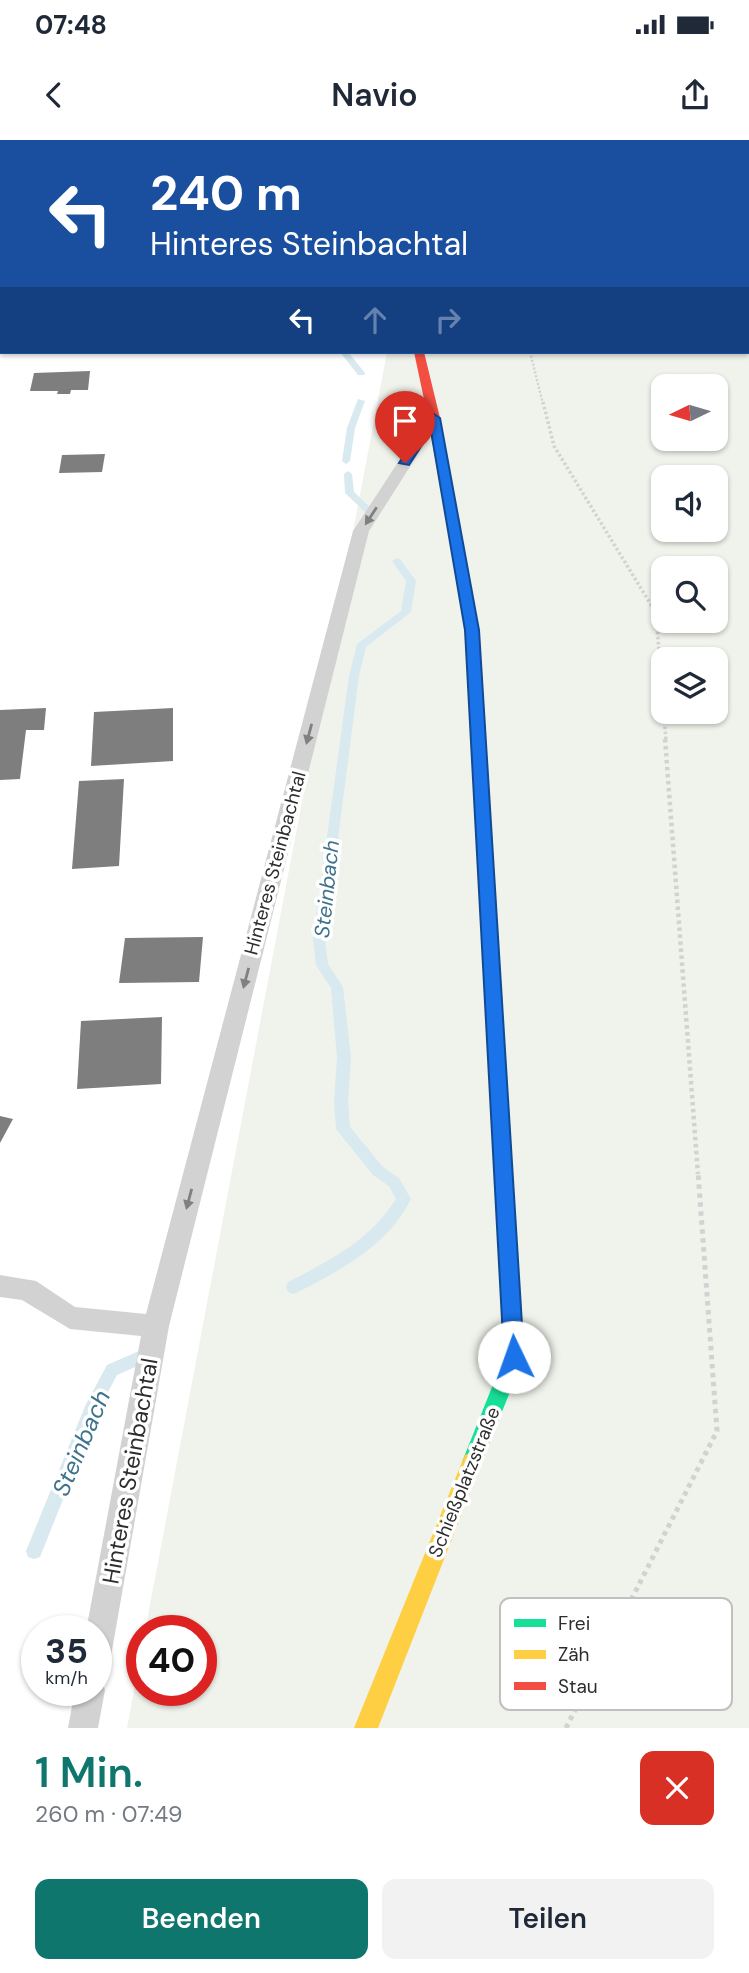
<!DOCTYPE html>
<html lang="de">
<meta charset="utf-8">
<style>
:root{--surface:#fff;--page:#f2f2f3;--text:#1f2937;--muted:#747a83;--accent:#0f766e}
body{margin:0;font-family:"DM Sans",sans-serif;background:var(--page);color:var(--text);height:100vh;display:flex;flex-direction:column;font-size:26px;white-space:nowrap}
*{box-sizing:border-box;margin:0}
p{font-size:23px;color:var(--muted)}
.icon{flex:none;width:38px;height:38px;fill:none;stroke:currentColor;stroke-width:2;stroke-linecap:round;stroke-linejoin:round}
.map{position:relative;height:1588px;overflow:hidden}
.side{display:flex;flex-direction:column;background:var(--surface);flex:1}
.side>*{flex:none}
.guide{position:absolute;left:0px;top:0px;width:749px;height:214px;box-shadow:0 2px 5px #0004;background:#1a4fa0;color:#fff;overflow:hidden}
.needle{width:46px;rotate:265deg}
.fabs{position:absolute;left:651px;top:234px;display:grid;gap:14px}
.fabs a{display:grid;place-items:center;width:77px;height:77px;border-radius:14px;background:var(--surface);box-shadow:0 2px 5px #0004;font-size:35px}
.speed{position:absolute;left:21px;top:1475px;display:flex;gap:14px;font-size:35px;font-weight:700;text-align:center}
.speed>*{display:grid;place-content:center;width:91px;height:91px;border-radius:50%;background:var(--surface);box-shadow:0 2px 5px #0004;line-height:1}
.speed small{font-size:18px;font-weight:400}
.speed .limit{border:10px solid #d22;background:#fff;color:#111}
.pin{position:absolute;display:grid;place-items:center;width:60px;height:60px;color:#fff;margin:-72px -30px;border-radius:50% 50% 50% 0;rotate:-45deg;box-shadow:0 0 7px #0007}
.pin .icon{rotate:45deg}
.me{position:absolute;width:77px;margin:-38px;rotate:357deg;stroke-linejoin:round;filter:drop-shadow(0 0 5px #0008)}
.turn{display:flex;align-items:center;gap:24px;height:147px;padding:0 35px;font-size:32px}
.turn .icon{width:91px;height:91px;stroke-width:2.5}
.turn b{display:block;font-size:49px;line-height:60px}
.lanes{display:flex;align-items:center;height:66px;padding:0 35px;background:#0003;justify-content:center;gap:35px;direction:ltr}
.lanes .off{opacity:.35}
.round{display:grid;place-items:center;flex:none;width:74px;height:74px;border-radius:14px;background:var(--page)}
.summary{display:flex;align-items:center;justify-content:space-between;height:119px;padding:0 35px}
h1{font-size:42px;font-weight:600;line-height:52px;color:var(--accent)}
.action{display:flex;gap:14px;margin-top:auto;padding:14px 35px}
.action a{flex:1;height:80px;border-radius:14px;background:var(--accent);color:#fff;font-size:28px;font-weight:600;line-height:80px;text-align:center}
.action a+a{background:var(--page);color:var(--text)}
.status{display:flex;justify-content:space-between;align-items:center;height:49px;padding:0 35px;background:var(--surface);direction:ltr}
.status svg{height:19px;fill:currentColor}
header{display:flex;justify-content:space-between;align-items:center;height:91px;padding:0 35px;background:var(--surface);font-size:32px;font-weight:600}
.map>svg:first-child{display:block}
.green{fill:#f0f3eb;fill-rule:evenodd}
.lines{fill:none;stroke-linecap:round;stroke-linejoin:round}
.stream{fill:#d8e9f0;fill-rule:evenodd}
.building{fill:#7e7e7e}
.path-far3{stroke:#d2d2d2;stroke-width:2.5;stroke-dasharray:2 2;stroke-linecap:butt}
.path-far2{stroke:#d2d2d2;stroke-width:3.5;stroke-dasharray:2.5 2.5;stroke-linecap:butt}
.path-far1{stroke:#d2d2d2;stroke-width:4.5;stroke-dasharray:3.5 3.5;stroke-linecap:butt}
.path{stroke:#d2d2d2;stroke-width:5;stroke-dasharray:4.5 4.5;stroke-linecap:butt}
.lane{fill:#d2d2d2;fill-rule:evenodd}
.street{fill:#d2d2d2;fill-rule:evenodd}
.fast{fill:#16e098;fill-rule:evenodd}
.slow{fill:#ffcf43;fill-rule:evenodd}
.jam{fill:#f24e42;fill-rule:evenodd}
.oneway{fill:#808080}
.route{fill:#1a73e8;stroke:#114b97;stroke-width:2}
.labels{text-anchor:middle;dominant-baseline:central;stroke-width:7;stroke-linejoin:round;paint-order:stroke}
.street-label{font-size:19px;fill:#2d2d2d;stroke:#fff}
.water-label{font-size:21px;font-style:italic;fill:#3f738c;stroke:#fff}
.near-street-label{font-size:23px;fill:#2d2d2d;stroke:#fff}
.near-water-label{font-size:24px;font-style:italic;fill:#3f738c;stroke:#fff}
.key{fill:#fff;stroke:#c0c0c0;stroke-width:2}
.key-label{font-size:19px;fill:#2d2d2d}
</style>
<div class="status"><b>07:48</b><svg viewBox="0 0 49 12"><path d="M0 12V9h3v3zM5 12V6h3v6zM10 12V3h3v9zM15 12V0h3v12zM26 1h20v11H26zM47 4h2v5h-2z"/></svg></div>
<header><svg class="icon" aria-label="back" viewBox="0 0 24 24"><path d="M15 5l-7 7 7 7"/></svg>Navio<svg class="icon" aria-label="share" viewBox="0 0 24 24"><path d="M12 15V3M7 8l5-5 5 5M5 13v7h14v-7"/></svg></header>
<div class="map">
<svg width="749" height="1588" viewBox="0 0 749 1588">
<rect width="100%" height="100%" fill="#fff"/>
<!-- green -->
<path class="green" d="M0,0H749V1588H127L142,1508V1550H201V1491H145L387,212H747V2H2L0,101ZM663,247H716V299H663ZM663,338H716V390H663ZM663,429H716V481H663ZM663,520H716V572H663Z"/>
<g class="lines">
<!-- stream -->
<path class="stream" d="M351,0H357V2H351Z
M340,212H348L365,233L364,235H358Z
M358,259L365,261L355,288L350,321L346,324L342,321L347,288Z
M348,331L352,334L354,352L371,368V372H365L345,353L344,334Z
M397,418L400,419L416,441L411,472L366,507L359,536L325,799L328,824L343,847L351,917L348,962L350,987L383,1027L399,1038L411,1059C392,1097 359,1119 323,1139C313,1144 303,1150 293,1154L288,1152L286,1147L288,1142C332,1119 368,1102 396,1059L389,1046L373,1035L336,989L334,962L337,917L331,848L316,825L313,799L349,536L357,504L401,471L406,441L392,421Z
M146,1208L151,1210L154,1215L151,1220L117,1235L100,1267L40,1417L34,1419L28,1417L26,1411L86,1264L107,1225Z"/>
</g>
<!-- building -->
<path class="building" d="M90,231L88,250H71L70,254H57L58,251H30L34,233Z
M105,314L102,332L59,333L62,315Z
M46,568L44,590H26L20,639L0,640V570Z
M173,568V621L91,626L94,572Z
M124,639L119,726L72,729L79,641Z
M203,797L199,842L119,843L125,798Z
M162,877L161,944L77,949L81,881Z
M0,976L13,979L0,1003Z"/>
<g class="lines">
<!-- path-far3 -->
<path class="path-far3" d="M530,212L543,264"/>
<!-- path-far2 -->
<path class="path-far2" d="M543,262L554,306L656,473L666,601"/>
<!-- path-far1 -->
<path class="path-far1" d="M665,599L698,1034"/>
<!-- path -->
<path class="path" d="M566,1588L717,1291L698,1032"/>
<!-- lane -->
<path class="lane" d="M434,274L441,278L369,391L169,1186L111,1516L107,1527L96,1531V1491H86L141,1196L70,1189L22,1160L0,1157V1135L36,1141L75,1167L146,1174L353,391L427,278Z
M96,1537L101,1539L105,1550L98,1588H68L75,1550H96Z"/>
<!-- street -->
<path class="street" d="M433,0H453V2H433Z"/>
<!-- fast -->
<path class="fast" d="M489,780L497,786L524,1217L479,1329L472,1332L465,1329L462,1322L504,1217L481,786Z"/>
<!-- slow -->
<path class="slow" d="M463,438L469,442L478,490L497,786L489,792L481,786L466,490L457,442Z
M472,1312L479,1315L482,1322L378,1588H354L462,1322L465,1315Z"/>
<!-- jam -->
<path class="jam" d="M414,212H424L440,278L469,442L463,446L457,442L428,278Z"/>
</g>
<!-- one-way arrows -->
<defs><path id="oneway-solid" d="M-6-.8H1V-3.2L6.5 0L1 3.2V.8H-6Z" transform="scale(1.75)"/></defs>
<g class="oneway">
<use href="#oneway-solid" transform="translate(371 376) rotate(123)"/>
<use href="#oneway-solid" transform="translate(309 594) rotate(105)"/>
<use href="#oneway-solid" transform="translate(246 838) rotate(105)"/>
<use href="#oneway-solid" transform="translate(189 1059) rotate(105)"/>
</g>
<!-- route -->
<path class="route" d="M434,274L440,278L479,490L524,1217L521,1224L514,1227L507,1224L504,1217L465,490L431,291L409,325L399,323L430,275Z"/>
<g class="labels">
<!-- street labels -->
<g class="street-label">
<text transform="translate(275 723) rotate(-75)">Hinteres Steinbachtal</text>
<text transform="translate(464 1342) rotate(-68)">Schießplatzstraße</text>
</g>
<!-- water labels -->
<g class="water-label">
<text transform="translate(327 749) rotate(-84)">Steinbach</text>
</g>
<!-- near-street labels -->
<g class="near-street-label">
<text transform="translate(130 1331) rotate(-80)">Hinteres Steinbachtal</text>
</g>
<!-- near-water labels -->
<g class="near-water-label">
<text transform="translate(81 1303) rotate(-67)">Steinbach</text>
</g>
</g>
<!-- legend -->
<rect x="500" y="1458" width="232" height="112" rx="10" class="key"/>
<rect x="514" y="1479" width="32" height="8" fill="#16e098"/>
<rect x="514" y="1510" width="32" height="9" fill="#ffcf43"/>
<rect x="514" y="1542" width="32" height="8" fill="#f24e42"/>
<g class="key-label">
<text x="558" y="1490">Frei</text>
<text x="558" y="1521">Zäh</text>
<text x="558" y="1553">Stau</text>
</g>
</svg>
<div class="fabs">
<a><svg class="needle" viewBox="-14 -14 28 28"><path d="M0-13l5 13h-10z" fill="#e53935"/><path d="M0 13l5-13h-10z" fill="#747a83"/></svg></a>
<a><svg class="icon" aria-label="sound" viewBox="0 0 24 24"><path d="M4 9h4l5-4v14l-5-4H4zM17 9q2 3 0 6"/></svg></a>
<a><svg class="icon" aria-label="search" viewBox="0 0 24 24"><circle cx="10" cy="10" r="6"/><path d="M15 15l6 6"/></svg></a>
<a><svg class="icon" aria-label="layers" viewBox="0 0 24 24"><path d="M12 4l9 5-9 5-9-5zM3 14l9 5 9-5"/></svg></a>
</div>
<div class="speed"><div>35<small>km/h</small></div><div class="limit">40</div></div>
<div class="pin" style="left:405px;top:323px;background:#d93025"><svg class="icon" aria-label="arrive" viewBox="0 0 24 24"><path d="M6 21V4h12l-3 4 3 4H6"/></svg></div>
<svg class="me" style="left:514px;top:1217px" viewBox="-20 -20 40 40"><circle r="19" fill="#fff"/><path d="M0-13L10 11 0 6-10 11z" fill="#1a73e8"/></svg>
<div class="guide">
<div class="turn"><svg class="icon" aria-label="left" viewBox="0 0 24 24"><path d="M17 20v-9H6M10 6l-5 5 5 5"/></svg><div><b>240 m</b>Hinteres Steinbachtal</div></div>
<div class="lanes"><svg class="icon" aria-label="left" viewBox="0 0 24 24"><path d="M17 20v-9H6M10 6l-5 5 5 5"/></svg><svg class="icon off" aria-label="ahead" viewBox="0 0 24 24"><path d="M12 20V5M6 11l6-6 6 6"/></svg><svg class="icon off" aria-label="right" viewBox="0 0 24 24"><path d="M7 20v-9h11M14 6l5 5-5 5"/></svg></div>
</div>
</div>
<section class="side">
<div class="summary"><div><h1>1 Min.</h1><p>260 m · 07:49</p></div><a class="round" style="background:#d93025;color:#fff"><svg class="icon" aria-label="close" viewBox="0 0 24 24"><path d="M6 6l12 12M18 6L6 18"/></svg></a></div>
<div class="action"><a>Beenden</a><a>Teilen</a></div>
</section>
